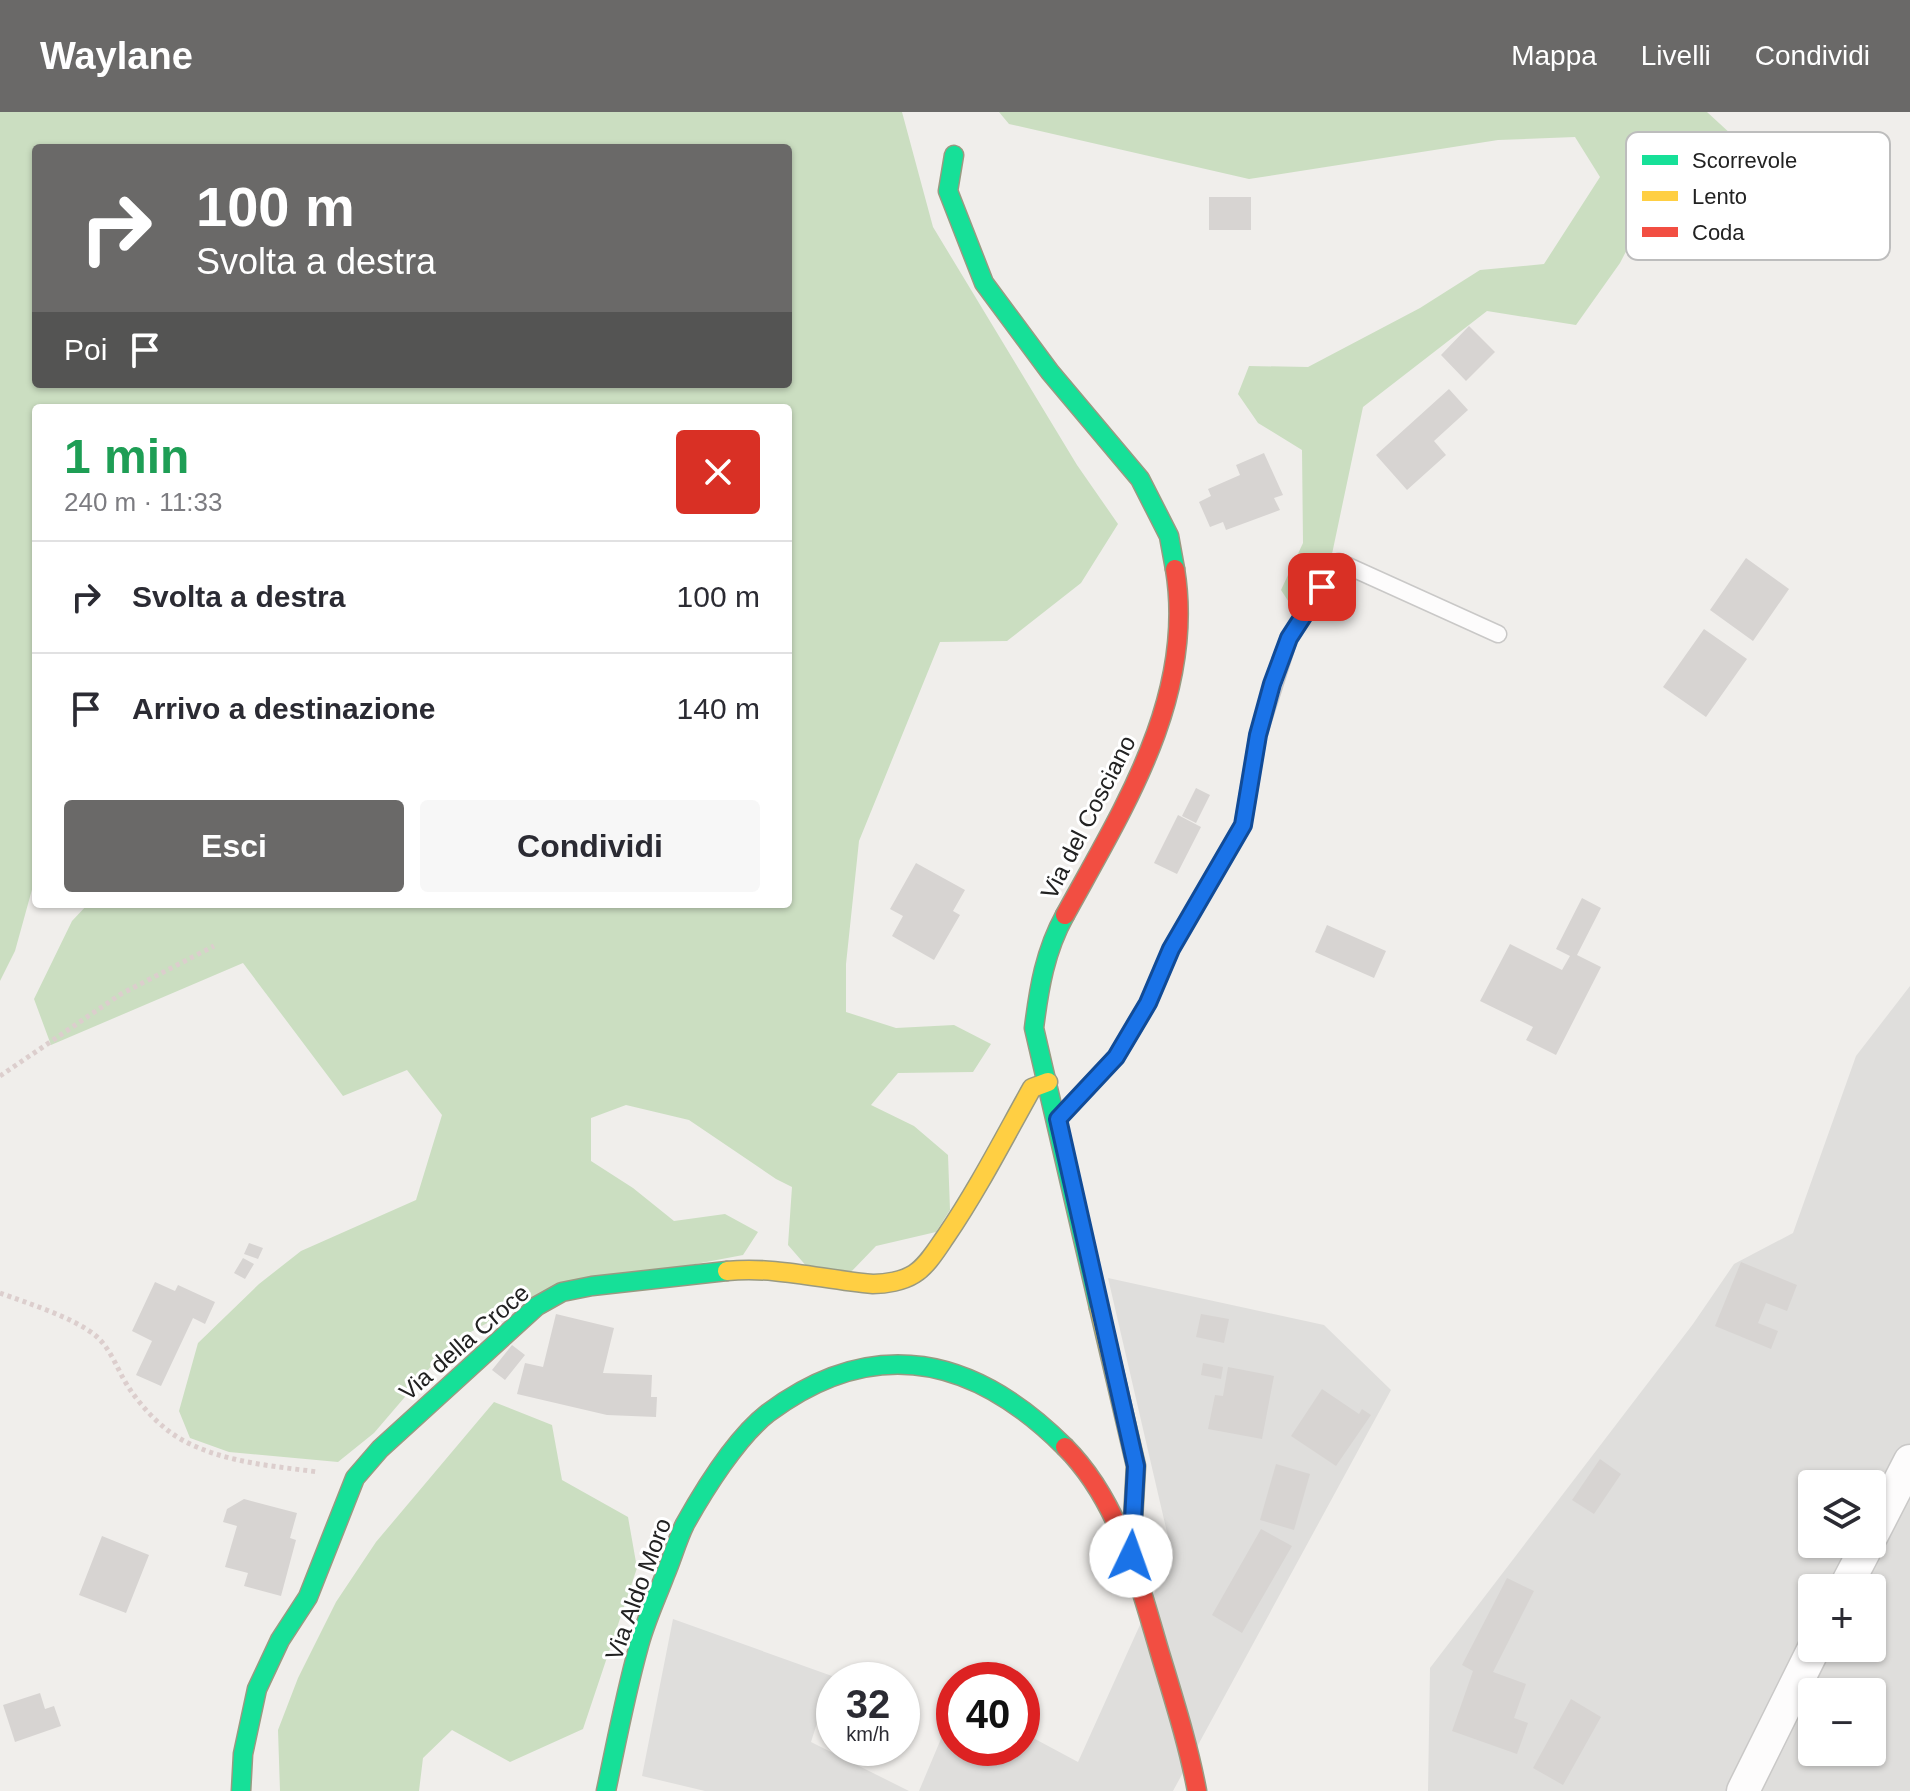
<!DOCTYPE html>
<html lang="it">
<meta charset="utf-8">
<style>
:root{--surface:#fff;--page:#f7f7f7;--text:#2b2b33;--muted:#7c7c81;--line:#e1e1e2;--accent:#6a6968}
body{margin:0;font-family:Helvetica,sans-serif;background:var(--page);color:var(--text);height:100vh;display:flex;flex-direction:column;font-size:30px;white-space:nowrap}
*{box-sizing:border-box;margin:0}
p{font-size:26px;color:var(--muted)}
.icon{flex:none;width:44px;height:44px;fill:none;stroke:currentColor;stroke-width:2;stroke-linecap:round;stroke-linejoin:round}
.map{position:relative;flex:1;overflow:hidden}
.details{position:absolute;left:32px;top:292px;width:760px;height:504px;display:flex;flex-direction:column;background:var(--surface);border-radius:8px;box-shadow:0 2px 6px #0004}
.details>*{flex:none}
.top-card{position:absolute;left:32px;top:32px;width:760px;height:244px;border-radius:8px;box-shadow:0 2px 6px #0004;background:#6a6968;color:#fff;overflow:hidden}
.tools{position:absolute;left:1798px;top:1358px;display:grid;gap:16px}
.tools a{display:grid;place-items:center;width:88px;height:88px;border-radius:8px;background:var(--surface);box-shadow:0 2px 6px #0004;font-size:40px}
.speed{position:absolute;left:816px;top:1550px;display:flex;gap:16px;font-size:40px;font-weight:700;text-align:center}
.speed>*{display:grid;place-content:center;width:104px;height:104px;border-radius:50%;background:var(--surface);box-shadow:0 2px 6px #0004;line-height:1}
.speed small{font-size:20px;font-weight:400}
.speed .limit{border:12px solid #d22;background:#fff;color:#111}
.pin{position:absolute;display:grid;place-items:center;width:68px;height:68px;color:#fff;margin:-34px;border-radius:16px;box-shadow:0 4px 12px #0006}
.me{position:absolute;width:88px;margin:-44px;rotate:3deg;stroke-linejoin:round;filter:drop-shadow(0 0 6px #0008)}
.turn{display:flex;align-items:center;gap:28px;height:168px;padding:0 32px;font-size:36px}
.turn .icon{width:104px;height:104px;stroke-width:2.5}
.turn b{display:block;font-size:56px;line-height:68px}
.then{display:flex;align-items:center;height:76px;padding:0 32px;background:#0003;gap:16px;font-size:30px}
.round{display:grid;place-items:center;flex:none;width:84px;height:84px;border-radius:8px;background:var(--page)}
.headline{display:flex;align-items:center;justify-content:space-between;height:136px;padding:0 32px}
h1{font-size:48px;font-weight:700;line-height:60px;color:#1e9e55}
.action{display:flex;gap:16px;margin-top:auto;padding:16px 32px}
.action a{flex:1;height:92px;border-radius:8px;background:var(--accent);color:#fff;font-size:32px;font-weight:700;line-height:92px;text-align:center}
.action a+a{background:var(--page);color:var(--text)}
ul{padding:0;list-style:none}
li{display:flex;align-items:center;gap:24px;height:112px;padding:0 32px;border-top:2px solid var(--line)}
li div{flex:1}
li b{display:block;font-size:30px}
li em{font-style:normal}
header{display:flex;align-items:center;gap:48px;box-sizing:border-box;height:112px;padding:0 40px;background:var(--accent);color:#fff}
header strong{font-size:38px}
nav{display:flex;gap:44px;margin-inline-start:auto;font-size:28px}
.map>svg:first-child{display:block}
.residential{fill:#dfdedc;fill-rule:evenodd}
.forest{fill:#cbdec1;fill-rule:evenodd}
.building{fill:#d7d4d2}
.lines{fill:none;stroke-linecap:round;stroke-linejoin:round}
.lane-casing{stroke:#c9c8c7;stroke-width:19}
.street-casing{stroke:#c9c8c7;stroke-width:35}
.fast-casing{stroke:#999a82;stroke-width:21}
.slow-casing{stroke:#999a82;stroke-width:21}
.jam-casing{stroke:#999a82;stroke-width:21}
.path{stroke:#dccecd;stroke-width:5;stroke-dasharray:4 4;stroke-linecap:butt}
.lane{stroke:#fdfcfc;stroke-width:16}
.street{stroke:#fdfcfc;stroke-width:32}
.fast{stroke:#16e098;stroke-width:18}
.slow{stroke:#ffcf43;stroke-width:18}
.jam{stroke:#f24e42;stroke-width:18}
.route-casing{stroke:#114b97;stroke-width:20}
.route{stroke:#1a73e8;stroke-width:14}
.labels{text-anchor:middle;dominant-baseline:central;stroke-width:6;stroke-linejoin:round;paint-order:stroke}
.street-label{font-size:24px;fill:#222;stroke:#fff}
.key{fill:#fff;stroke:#bdbdbd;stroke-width:2}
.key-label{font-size:22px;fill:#222}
</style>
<header>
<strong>Waylane</strong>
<nav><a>Mappa</a><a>Livelli</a><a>Condividi</a></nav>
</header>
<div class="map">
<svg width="1910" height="1679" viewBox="0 0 1910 1679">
<rect width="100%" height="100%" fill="#f0eeeb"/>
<!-- residential -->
<path class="residential" d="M1910,874V1679H1428L1430,1556L1693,1212L1734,1152L1793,1121L1856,944ZM1812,1372H1872V1432H1812ZM1812,1476H1872V1536H1812ZM1812,1580H1872V1640H1812Z
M1108,1166L1324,1213L1391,1278L1173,1679H919L954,1596V1636H1022V1620L1078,1650L1172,1442Z
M673,1507L832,1564L811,1630L909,1679H705L642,1664Z"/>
<!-- forest -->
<path class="forest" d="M0,0H902L933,115L1077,353L1118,412L1081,471L1007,529L940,530L859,729L846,852V900L896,916L954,913L991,932L973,960L898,961L871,993L914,1014L948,1043L950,1098L936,1120L876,1134L850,1161L808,1156L788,1133L792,1075L776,1067L689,1008L626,993L591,1006V1049L633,1076L674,1109L725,1102L758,1120L743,1143L543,1181L452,1230L374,1321L338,1350L229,1340L190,1326L179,1299L198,1231L259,1172L301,1139L416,1088L442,1003L407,958L343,984L243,851L51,933L34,887L72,809L88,792H788V296H36V763L15,839L0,869ZM36,36H788V272H36Z
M999,0H1707L1732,23L1722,66L1651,91L1620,151L1576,213L1487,199L1363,295L1332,442L1337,472L1326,500L1296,501L1281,478L1303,431L1302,338L1258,311L1238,282L1249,254L1308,255L1420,196L1480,158L1544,152L1600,65L1575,25L1498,28L1249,67L1009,12Z
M494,1290L552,1313L562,1368L628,1405L637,1456L583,1617L510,1650L452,1618L423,1646L419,1679H280L278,1618L298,1566L336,1490L376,1430Z"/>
<!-- building -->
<path class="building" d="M1209,85H1251V118H1209Z
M1469,214L1495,240L1466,269L1441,243Z
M1449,277L1468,298L1434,329L1446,343L1407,378L1376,343Z
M1264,341L1283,383L1274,386L1280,398L1226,418L1223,410L1210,415L1199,390L1211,384L1208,377L1240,363L1236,353Z
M1746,446L1789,477L1753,529L1710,498Z
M1704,517L1747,547L1706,605L1663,575Z
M1196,676L1210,683L1196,711L1182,704Z
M1178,703L1201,715L1177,762L1154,751Z
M916,751L965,778L953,799L960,803L934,848L892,824L903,804L890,797Z
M1582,786L1601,796L1577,843L1601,855L1556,943L1526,928L1533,915L1480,889L1510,832L1562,858L1570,844L1556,837Z
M1327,813L1386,839L1374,866L1315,840Z
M249,1131L263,1136L258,1147L244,1142Z
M243,1146L254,1152L245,1167L234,1161Z
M1741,1150L1797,1173L1787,1199L1766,1191L1758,1211L1778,1219L1771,1237L1715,1214Z
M155,1170L175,1179L178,1173L215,1190L205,1212L193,1206L161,1274L136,1263L152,1229L132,1219Z
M556,1202L614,1216L603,1261L652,1263L651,1285H657L656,1305L607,1303L517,1282L525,1251L543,1255Z
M1201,1202L1229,1207L1224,1231L1196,1225Z
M512,1233L525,1243L505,1268L492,1258Z
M1203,1251L1223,1255L1221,1267L1201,1263Z
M1228,1255L1274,1264L1262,1327L1208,1317L1215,1283L1223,1284Z
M1322,1277L1359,1302L1362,1297L1371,1303L1336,1354L1291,1324Z
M1600,1347L1621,1362L1594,1402L1572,1388Z
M1276,1352L1310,1362L1294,1418L1260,1408Z
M244,1387L297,1401L290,1426L296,1428L281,1484L244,1474L248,1461L225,1455L237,1414L223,1410L227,1397Z
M1261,1417L1292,1434L1242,1521L1212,1503Z
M102,1424L149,1443L126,1501L79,1483Z
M1507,1466L1534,1479L1493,1560L1526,1572L1514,1606L1528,1611L1517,1642L1452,1619L1473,1559L1462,1553Z
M40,1581L45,1597L54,1594L61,1614L15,1630L3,1593Z
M1571,1587L1601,1605L1563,1673L1533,1656Z"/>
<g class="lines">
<defs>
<path id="lane" d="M1059,1005L1116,945L1148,891L1171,837L1243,713L1258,623L1289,526L1339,450L1498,522"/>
<path id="street" d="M1872,1423L1910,1349
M1845,1476L1868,1432
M1743,1679L1814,1536"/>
<path id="fast" d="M954,43L948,79L984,171L1050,260L1140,367L1169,424L1175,457
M1065,803C1045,839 1039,876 1034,916L1099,1196
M241,1679L243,1642L257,1577L280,1528L308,1485L355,1366L380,1337L537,1194L562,1180L592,1174L727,1159
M606,1679C616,1632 625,1584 638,1537C644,1512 656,1487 665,1463C672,1447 677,1428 685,1412C704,1378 737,1325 768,1301C875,1221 975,1245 1065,1335"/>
<path id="slow" d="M727,1159C776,1154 824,1168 873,1172C886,1172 903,1169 914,1162C927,1154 937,1137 946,1124C978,1077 1004,1026 1032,976L1048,970
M1099,1196L1136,1354L1131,1444"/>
<path id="jam" d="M1065,803C1123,697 1196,584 1175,457
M1065,1335C1119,1389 1138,1467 1159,1538C1173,1585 1188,1631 1197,1679"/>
</defs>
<!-- lane casing -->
<use href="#lane" class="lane-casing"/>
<!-- street casing -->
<use href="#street" class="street-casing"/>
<!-- fast casing -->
<use href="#fast" class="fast-casing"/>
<!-- slow casing -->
<use href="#slow" class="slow-casing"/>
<!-- jam casing -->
<use href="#jam" class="jam-casing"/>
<!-- path -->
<path class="path" d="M0,964L121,882L214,834
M0,1181C27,1191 75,1206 96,1224C112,1238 117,1258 129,1276C143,1297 164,1319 186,1330C228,1351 273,1354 318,1360"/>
<!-- lane -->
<use href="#lane" class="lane"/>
<!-- street -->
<use href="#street" class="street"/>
<!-- fast -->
<use href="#fast" class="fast"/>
<!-- slow -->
<use href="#slow" class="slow"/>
<!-- jam -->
<use href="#jam" class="jam"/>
</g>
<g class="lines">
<defs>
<path id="route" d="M1131,1444L1136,1354L1058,1007L1116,945L1148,891L1171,837L1243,713L1258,623L1272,572L1289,526L1322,475"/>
</defs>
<!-- route casing -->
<use href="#route" class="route-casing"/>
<!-- route -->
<use href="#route" class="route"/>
</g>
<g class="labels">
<!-- street labels -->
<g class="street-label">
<text transform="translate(1088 705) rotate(-63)">Via del Cosciano</text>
<text transform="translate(464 1230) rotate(-41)">Via della Croce</text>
<text transform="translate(638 1477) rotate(-70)">Via Aldo Moro</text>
</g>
</g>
<!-- legend -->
<rect x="1626" y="20" width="264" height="128" rx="12" class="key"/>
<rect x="1642" y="43" width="36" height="10" fill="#16e098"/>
<rect x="1642" y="79" width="36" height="10" fill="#ffcf43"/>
<rect x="1642" y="115" width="36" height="10" fill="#f24e42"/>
<g class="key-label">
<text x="1692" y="56">Scorrevole</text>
<text x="1692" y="92">Lento</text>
<text x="1692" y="128">Coda</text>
</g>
</svg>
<div class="tools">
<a><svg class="icon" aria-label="layers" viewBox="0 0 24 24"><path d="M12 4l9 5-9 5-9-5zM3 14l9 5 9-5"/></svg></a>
<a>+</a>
<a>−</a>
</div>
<div class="speed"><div>32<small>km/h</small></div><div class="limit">40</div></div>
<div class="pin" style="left:1322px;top:475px;background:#d93025"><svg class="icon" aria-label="arrive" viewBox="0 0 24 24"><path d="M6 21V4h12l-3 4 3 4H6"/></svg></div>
<svg class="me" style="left:1131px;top:1444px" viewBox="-20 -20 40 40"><circle r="19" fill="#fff"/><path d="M0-13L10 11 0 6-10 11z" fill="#1a73e8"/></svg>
<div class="top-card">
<div class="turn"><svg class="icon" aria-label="right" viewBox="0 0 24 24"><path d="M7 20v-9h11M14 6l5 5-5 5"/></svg><div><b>100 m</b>Svolta a destra</div></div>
<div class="then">Poi<svg class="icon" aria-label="arrive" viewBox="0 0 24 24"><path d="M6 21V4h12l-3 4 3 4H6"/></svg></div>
</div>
<section class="details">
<div class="headline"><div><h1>1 min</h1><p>240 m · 11:33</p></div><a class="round" style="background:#d93025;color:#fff"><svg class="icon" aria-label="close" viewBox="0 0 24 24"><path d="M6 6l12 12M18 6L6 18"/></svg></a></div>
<ul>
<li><svg class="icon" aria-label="right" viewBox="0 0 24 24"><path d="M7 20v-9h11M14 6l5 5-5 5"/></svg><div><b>Svolta a destra</b></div><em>100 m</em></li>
<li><svg class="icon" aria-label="arrive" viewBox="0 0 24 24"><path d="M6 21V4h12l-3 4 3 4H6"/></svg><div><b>Arrivo a destinazione</b></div><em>140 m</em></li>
</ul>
<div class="action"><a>Esci</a><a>Condividi</a></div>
</section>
</div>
